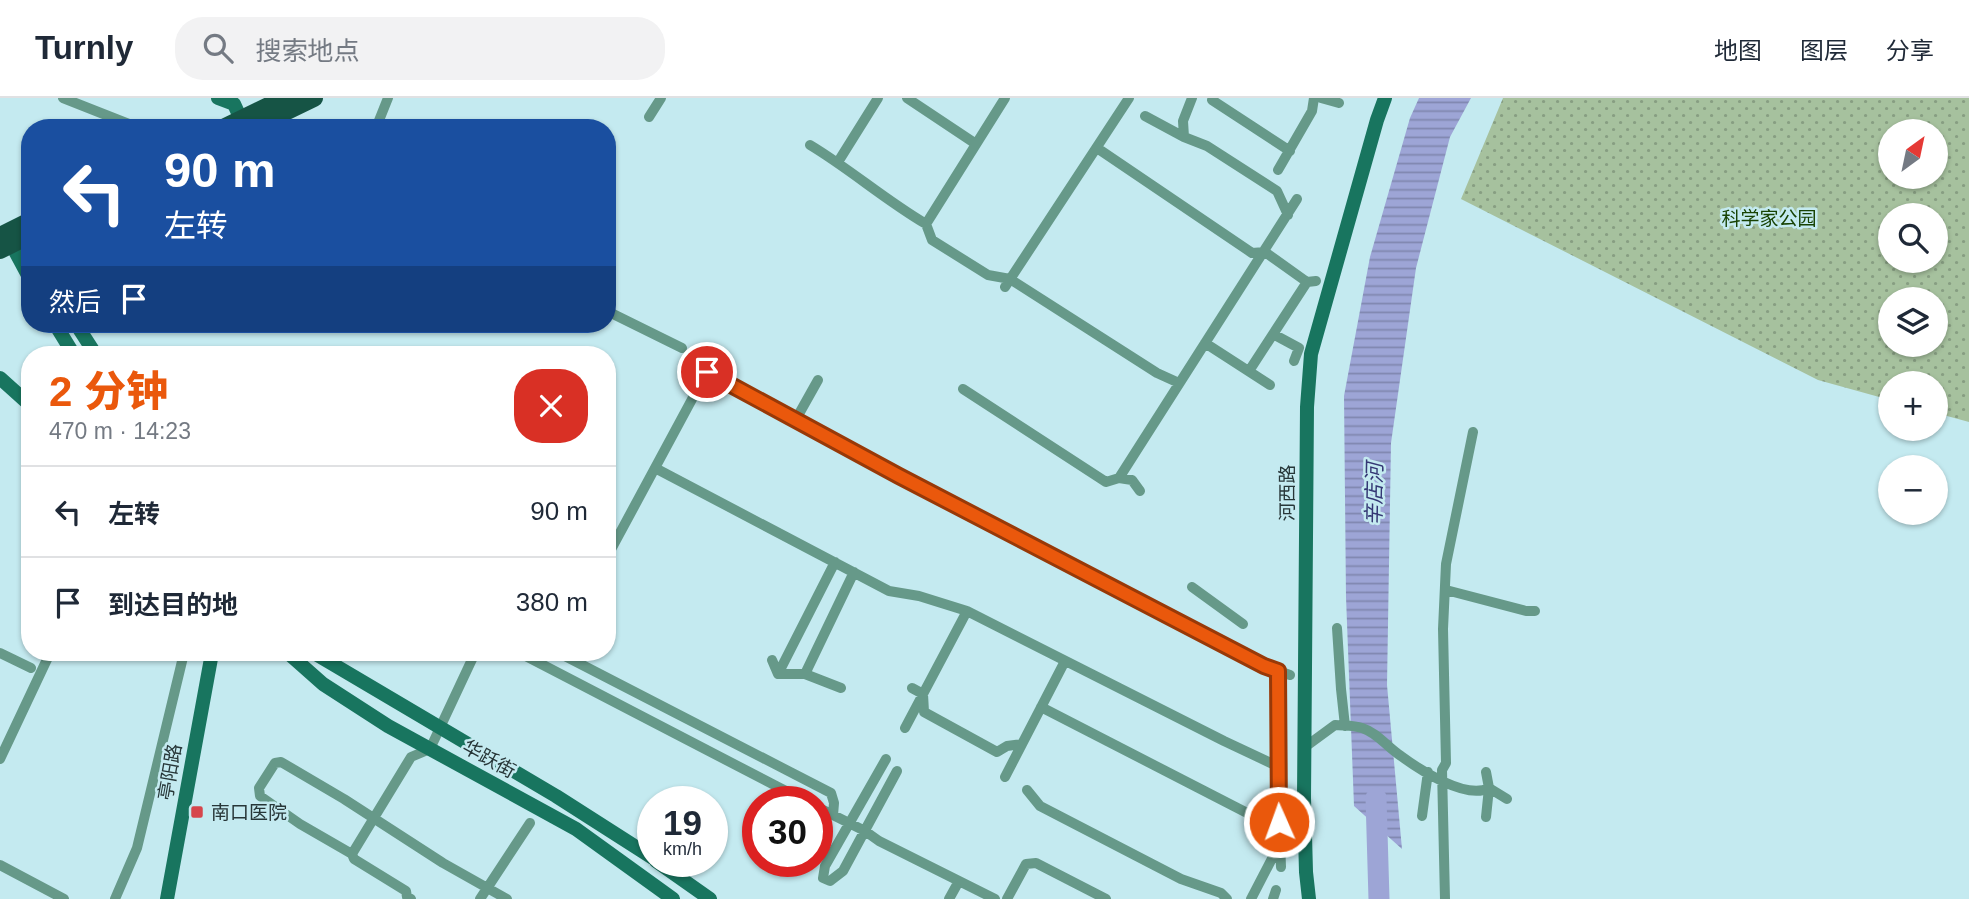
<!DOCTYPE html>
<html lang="zh">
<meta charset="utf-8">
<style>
:root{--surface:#fff;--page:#f2f2f3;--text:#1f2937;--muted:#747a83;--line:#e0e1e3;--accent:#ea580c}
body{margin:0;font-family:Arial,"Noto Sans SC",sans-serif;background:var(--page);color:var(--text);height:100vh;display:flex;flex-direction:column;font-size:26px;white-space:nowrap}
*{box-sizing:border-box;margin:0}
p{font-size:23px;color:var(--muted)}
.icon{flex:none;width:38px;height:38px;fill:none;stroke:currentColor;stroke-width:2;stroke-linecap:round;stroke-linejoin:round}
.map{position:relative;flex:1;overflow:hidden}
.sheet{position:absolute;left:21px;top:248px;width:595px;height:315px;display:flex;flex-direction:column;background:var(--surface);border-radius:28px;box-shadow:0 2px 5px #0004}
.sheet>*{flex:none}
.top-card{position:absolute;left:21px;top:21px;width:595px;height:214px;border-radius:28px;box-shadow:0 2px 5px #0004;background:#1a4fa0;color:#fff;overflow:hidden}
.needle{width:46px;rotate:33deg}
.controls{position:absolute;left:1878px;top:21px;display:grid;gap:14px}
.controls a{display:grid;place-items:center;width:70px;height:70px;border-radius:50%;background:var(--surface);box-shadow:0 2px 5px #0004;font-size:35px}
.speed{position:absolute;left:637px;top:688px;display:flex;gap:14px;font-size:35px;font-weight:700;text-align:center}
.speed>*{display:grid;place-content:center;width:91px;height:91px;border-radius:50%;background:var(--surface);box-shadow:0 2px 5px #0004;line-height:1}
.speed small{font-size:18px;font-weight:400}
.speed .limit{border:10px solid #d22;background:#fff;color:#111}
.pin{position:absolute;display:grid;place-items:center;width:60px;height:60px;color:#fff;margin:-30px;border:4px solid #fff;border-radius:50%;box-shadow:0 2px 7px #0007}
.me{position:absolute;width:77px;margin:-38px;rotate:358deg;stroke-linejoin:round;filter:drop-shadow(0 0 5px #0008)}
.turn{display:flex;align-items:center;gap:24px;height:147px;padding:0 28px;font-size:32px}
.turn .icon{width:91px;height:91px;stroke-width:2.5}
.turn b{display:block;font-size:49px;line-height:60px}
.then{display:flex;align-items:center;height:66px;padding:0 28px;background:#0003;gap:14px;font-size:26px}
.round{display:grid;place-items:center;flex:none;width:74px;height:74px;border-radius:28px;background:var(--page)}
.head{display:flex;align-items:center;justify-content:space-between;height:119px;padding:0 28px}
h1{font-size:42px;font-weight:800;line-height:52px;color:var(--accent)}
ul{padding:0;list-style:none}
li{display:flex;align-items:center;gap:21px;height:91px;padding:0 28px;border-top:2px solid var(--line)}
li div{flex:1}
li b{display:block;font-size:26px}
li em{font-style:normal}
header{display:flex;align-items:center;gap:42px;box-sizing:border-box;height:98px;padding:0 35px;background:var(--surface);border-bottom:2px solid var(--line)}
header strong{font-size:33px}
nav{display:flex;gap:38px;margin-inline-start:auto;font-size:24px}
.search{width:490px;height:63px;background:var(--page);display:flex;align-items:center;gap:18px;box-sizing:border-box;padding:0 24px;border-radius:28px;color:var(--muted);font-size:26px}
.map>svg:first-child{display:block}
.park{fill:url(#park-dots);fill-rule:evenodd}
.water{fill:url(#water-rules)}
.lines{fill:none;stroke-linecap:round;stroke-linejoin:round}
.river{stroke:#9da5d6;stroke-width:21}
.street{stroke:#669989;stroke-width:10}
.secondary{stroke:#18755f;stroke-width:14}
.primary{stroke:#165445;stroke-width:18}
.route-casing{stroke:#983908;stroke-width:18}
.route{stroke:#ea580c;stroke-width:12}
.poi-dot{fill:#d6464c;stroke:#c4eaf0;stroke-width:2.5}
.labels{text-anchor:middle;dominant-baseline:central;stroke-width:5;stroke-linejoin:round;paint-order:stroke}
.park-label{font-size:19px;fill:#174203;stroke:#c4eaf0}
.street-label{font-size:19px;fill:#273638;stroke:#c4eaf0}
.poi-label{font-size:19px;fill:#273638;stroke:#c4eaf0;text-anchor:start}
.water-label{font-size:21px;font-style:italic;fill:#343774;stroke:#c4eaf0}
</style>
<header>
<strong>Turnly</strong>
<div class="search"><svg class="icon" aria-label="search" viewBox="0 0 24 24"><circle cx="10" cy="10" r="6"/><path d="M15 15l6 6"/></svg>搜索地点</div>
<nav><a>地图</a><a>图层</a><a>分享</a></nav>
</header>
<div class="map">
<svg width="1969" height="801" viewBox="0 0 1969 801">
<defs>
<pattern id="park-dots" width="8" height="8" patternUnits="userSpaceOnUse" patternTransform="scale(1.75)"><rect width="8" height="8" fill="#a6c19e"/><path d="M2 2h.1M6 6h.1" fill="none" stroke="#879e82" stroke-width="1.8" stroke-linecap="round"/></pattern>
<pattern id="water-rules" width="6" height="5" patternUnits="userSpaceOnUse" patternTransform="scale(1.75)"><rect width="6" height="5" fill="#9da5d6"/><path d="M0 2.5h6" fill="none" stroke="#8087af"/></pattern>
</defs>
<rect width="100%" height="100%" fill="#c4eaf0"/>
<!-- park -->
<path class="park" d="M1503,0H1969V324L1936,315V285H1890V302L1818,282L1461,101ZM1890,33H1936V79H1890ZM1936,117V163H1890V117ZM1936,201V247H1890V201Z"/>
<!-- water -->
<path class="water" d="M1419,0H1471L1450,39L1416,170L1391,345L1387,587L1402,751L1354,708L1346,499L1344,298L1370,159L1410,20Z"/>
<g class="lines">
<!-- river -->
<path class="river" d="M1376,700L1379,801"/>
<!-- street -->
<path class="street" d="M63,0L139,30
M907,0L976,46
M1321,0L1339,5
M1212,2L1290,53
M1145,18L1184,39L1207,48L1277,93L1288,117
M649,19L661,0
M376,30L388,0
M1184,39L1183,23L1192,0
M810,47C850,71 885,102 926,126L932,142L988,177L1010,181L1157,275L1179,285
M1097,50L1252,155L1265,154L1307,184
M838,64L878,0
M1278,72L1312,13L1314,0
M926,126L1005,0
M1005,189L1129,0
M607,213L682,250
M1273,236L1299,250L1294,263
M1205,245L1270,287
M1249,273L1307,184L1316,183
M707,274L899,378L1264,568L1290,577
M963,291L1106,384L1119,380L1132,382L1140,393
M795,323L818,282
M655,370L889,493L919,498L967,513L1224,643L1277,668
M1119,380L1297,101
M607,459L711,266
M1192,489L1243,526
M1446,492L1526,513H1535
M1337,530L1341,591L1345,628
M0,555L31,570
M520,555L807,704
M548,555L561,556L831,695L834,705L833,717
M772,562L778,576H805L841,590
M1278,573L1277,658L1281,769
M778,576L835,464
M805,576L854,474
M912,590L923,596L924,614L997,654L1007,648L1022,646
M1041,609L1253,718L1278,705
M905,630L967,513
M1305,649L1335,627C1343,628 1353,627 1362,630C1378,635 1387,649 1401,658C1420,672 1466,702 1489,690L1507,701
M0,661L50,555
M886,661L825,768L823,780L830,783L843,773L897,673
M1486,674L1489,690L1486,719
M1005,679L1065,563
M1027,692L1040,708L1181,781L1221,795L1227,801
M817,709L865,733L879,743L995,801
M1422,718L1428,674
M352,756L411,659L430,651L475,555
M0,767L64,801
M115,801L137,750L184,555
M411,801L407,799L406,793L354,761L352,756L300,726L260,698L259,690L275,665L281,664L344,701L443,765L507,801
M480,801L530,725
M949,801L959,783
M1007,801L1026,766L1036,765L1106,801
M1251,801L1279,747
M1273,801L1276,792
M1445,801L1442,672L1446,665L1443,531L1446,466L1473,334"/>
<!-- secondary -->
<path class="secondary" d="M218,0L234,6L245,30
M8,140L30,181
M55,226L74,257
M76,226L96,257
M0,280L30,307
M288,555L323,586L388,628L576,731L673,801
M314,555L556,698L653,760
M656,763L710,801
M167,801L212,555
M1309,801L1306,774L1304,700L1307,309L1311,256L1377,22L1385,0"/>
<!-- primary -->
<path class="primary" d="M223,30L285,0
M252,30L314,0
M0,138L30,123
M0,152L30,137"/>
</g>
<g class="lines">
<defs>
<path id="route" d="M707,274L899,378L1264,568L1278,573L1279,724"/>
</defs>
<!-- route casing -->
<use href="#route" class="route-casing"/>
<!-- route -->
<use href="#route" class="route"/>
</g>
<!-- markers -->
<rect class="poi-dot" x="190" y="707" width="14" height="14" rx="3.5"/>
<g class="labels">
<!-- park labels -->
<g class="park-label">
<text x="1769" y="120">科学家公园</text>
</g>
<!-- street labels -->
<g class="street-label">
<text transform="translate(1287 395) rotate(-90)">河西路</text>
<text transform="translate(489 661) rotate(29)">华跃街</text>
<text transform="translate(170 674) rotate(-80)">亭阳路</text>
</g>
<!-- poi labels -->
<g class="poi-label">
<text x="211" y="714">南口医院</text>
</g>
<!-- water labels -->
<g class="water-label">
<text transform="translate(1374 396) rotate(-89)">辛店河</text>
</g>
</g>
</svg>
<div class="controls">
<a><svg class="needle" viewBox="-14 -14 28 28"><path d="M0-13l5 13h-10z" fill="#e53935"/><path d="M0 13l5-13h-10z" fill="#747a83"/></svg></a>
<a><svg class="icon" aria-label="search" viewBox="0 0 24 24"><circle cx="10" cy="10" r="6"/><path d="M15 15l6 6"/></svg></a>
<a><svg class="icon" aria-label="layers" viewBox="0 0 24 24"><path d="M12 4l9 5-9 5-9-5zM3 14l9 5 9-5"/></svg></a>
<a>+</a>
<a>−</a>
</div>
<div class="speed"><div>19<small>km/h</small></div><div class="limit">30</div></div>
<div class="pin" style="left:707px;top:274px;background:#d93025"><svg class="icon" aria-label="arrive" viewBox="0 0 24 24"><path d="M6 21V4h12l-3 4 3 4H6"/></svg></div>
<svg class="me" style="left:1279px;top:724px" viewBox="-20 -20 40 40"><circle r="17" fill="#ea580c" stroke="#fff" stroke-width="3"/><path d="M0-11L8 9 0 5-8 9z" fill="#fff"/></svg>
<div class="top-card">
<div class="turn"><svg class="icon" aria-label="left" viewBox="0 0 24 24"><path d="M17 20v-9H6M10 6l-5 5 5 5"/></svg><div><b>90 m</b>左转</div></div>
<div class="then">然后<svg class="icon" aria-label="arrive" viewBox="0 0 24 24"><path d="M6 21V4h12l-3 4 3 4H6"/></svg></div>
</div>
<section class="sheet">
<div class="head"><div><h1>2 分钟</h1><p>470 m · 14:23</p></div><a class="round" style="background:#d93025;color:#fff"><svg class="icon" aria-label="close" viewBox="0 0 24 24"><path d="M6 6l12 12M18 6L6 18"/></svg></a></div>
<ul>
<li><svg class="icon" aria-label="left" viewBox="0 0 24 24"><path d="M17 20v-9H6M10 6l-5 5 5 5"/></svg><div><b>左转</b></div><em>90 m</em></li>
<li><svg class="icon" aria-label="arrive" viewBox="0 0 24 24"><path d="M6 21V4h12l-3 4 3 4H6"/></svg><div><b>到达目的地</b></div><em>380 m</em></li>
</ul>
</section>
</div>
